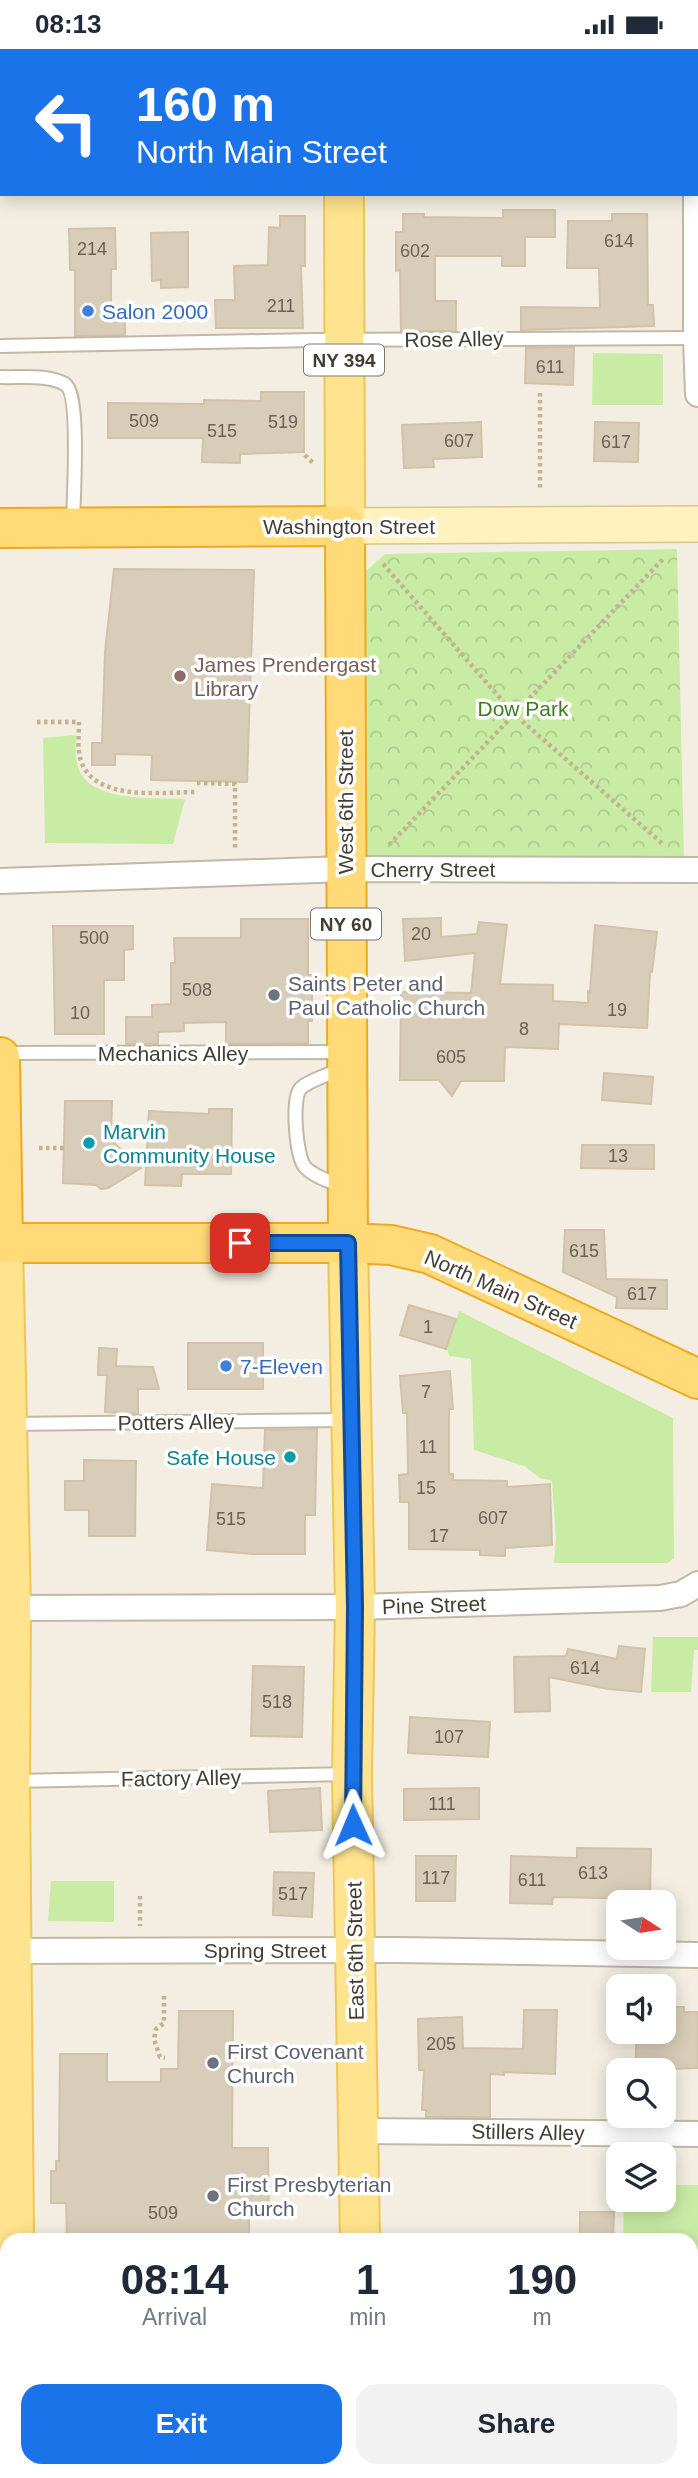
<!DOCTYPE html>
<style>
:root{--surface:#fff;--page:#f2f2f3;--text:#1f2937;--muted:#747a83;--accent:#1a73e8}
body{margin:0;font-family:Helvetica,sans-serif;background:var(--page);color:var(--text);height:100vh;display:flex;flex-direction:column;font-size:26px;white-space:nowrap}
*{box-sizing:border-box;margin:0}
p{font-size:23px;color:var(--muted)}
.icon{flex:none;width:38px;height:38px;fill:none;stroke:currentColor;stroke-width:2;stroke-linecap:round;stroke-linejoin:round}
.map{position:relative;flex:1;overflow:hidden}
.side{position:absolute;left:0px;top:2184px;width:698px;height:245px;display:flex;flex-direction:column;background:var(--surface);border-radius:21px 21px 0 0;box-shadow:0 4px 18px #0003}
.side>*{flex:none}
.top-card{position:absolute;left:0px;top:0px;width:698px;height:147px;box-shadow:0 4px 18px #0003;background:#1a73e8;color:#fff;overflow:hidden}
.needle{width:46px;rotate:102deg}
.buttons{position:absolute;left:606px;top:1841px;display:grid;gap:14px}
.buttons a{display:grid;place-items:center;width:70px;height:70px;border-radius:14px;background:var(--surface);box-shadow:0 4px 18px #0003;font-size:35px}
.pin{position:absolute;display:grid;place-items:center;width:60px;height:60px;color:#fff;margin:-30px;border-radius:14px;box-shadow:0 4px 10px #0006}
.me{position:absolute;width:77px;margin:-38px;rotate:359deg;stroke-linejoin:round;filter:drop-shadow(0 0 5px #0008)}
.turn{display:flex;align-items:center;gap:24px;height:147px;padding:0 21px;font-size:32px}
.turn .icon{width:91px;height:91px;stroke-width:2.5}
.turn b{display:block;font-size:49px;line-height:60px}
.eta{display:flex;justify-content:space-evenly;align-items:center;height:119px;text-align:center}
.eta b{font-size:42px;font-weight:700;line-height:49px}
.primary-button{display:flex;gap:14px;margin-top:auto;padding:14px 21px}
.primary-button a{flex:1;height:80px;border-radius:21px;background:var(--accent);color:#fff;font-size:28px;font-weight:700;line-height:80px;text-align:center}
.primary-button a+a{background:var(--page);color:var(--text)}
.status{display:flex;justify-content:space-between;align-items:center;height:49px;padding:0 35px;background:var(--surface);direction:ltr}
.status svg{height:19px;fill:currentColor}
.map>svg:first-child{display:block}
.green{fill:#c9eca5}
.park{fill:url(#park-crowns)}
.building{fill:#d8cdb8;stroke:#d1c2a8;stroke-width:2}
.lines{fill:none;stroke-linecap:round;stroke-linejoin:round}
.service-casing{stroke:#c1b9a6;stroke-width:16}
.minor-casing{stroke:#c1b9a6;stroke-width:28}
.tertiary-casing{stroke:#c1b9a6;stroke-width:35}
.secondary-casing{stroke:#d7c68c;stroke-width:38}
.primary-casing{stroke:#efc653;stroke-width:42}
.trunk-casing{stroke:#eca921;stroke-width:42}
.path{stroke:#c2b393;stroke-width:4.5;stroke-dasharray:3.5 3.5;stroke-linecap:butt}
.service{stroke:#fff;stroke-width:12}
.minor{stroke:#fff;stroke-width:24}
.tertiary{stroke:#fff;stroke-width:32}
.secondary{stroke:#fff2bf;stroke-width:35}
.primary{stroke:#ffe38e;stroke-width:38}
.trunk{stroke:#ffda77;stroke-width:38}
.route-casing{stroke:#114b97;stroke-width:18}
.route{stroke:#1a73e8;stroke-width:12}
.shop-dot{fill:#3f7fe0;stroke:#fff;stroke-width:2.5}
.education-dot{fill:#8d6e63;stroke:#fff;stroke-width:2.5}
.worship-dot{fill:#6b7280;stroke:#fff;stroke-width:2.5}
.culture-dot{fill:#0f9aa8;stroke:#fff;stroke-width:2.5}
.labels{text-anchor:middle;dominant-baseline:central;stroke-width:7;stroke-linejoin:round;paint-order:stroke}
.number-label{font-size:18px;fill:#696254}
.shield{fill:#fff;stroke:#7c7870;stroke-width:2}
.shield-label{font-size:19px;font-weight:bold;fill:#443e32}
.shop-label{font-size:21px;fill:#366cbe;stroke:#fff;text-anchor:start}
.street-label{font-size:21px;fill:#443e32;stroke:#fff}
.education-label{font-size:21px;fill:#785e54;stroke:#fff;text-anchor:start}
.park-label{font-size:21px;fill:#3f7b20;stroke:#fff}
.worship-label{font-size:21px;fill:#5b616d;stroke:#fff;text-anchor:start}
.culture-label{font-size:21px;fill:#0d838f;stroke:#fff;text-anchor:start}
</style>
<div class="status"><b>08:13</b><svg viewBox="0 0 49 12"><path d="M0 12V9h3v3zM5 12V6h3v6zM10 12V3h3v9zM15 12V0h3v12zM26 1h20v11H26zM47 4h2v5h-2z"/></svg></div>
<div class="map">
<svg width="698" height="2429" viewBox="0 0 698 2429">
<defs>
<pattern id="park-crowns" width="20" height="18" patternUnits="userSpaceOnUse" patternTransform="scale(1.75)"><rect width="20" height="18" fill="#c9eca5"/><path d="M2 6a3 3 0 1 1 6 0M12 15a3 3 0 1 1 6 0" fill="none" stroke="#aecb8e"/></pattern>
</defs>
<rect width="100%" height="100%" fill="#f3eee1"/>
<!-- green -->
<path class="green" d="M593,304L663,305V356H592Z
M76,686C76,695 75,705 77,714C85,755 154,748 185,750L173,795L45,794L43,689Z
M459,1262L673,1369L674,1509L668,1514H554L556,1490L552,1432L540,1429L524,1417L474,1401L471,1310L449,1307L447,1300Z
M653,1588H698V1601H694L691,1643H651Z
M51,1832H114V1873L48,1872Z
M674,2136H698V2226L691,2227V2191H623L624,2151L672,2153Z
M245,2422H324V2429H245Z"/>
<!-- park -->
<path class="park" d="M677,500L684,811H365V523L385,505Z"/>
<!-- building -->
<path class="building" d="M503,161H555V188H525V217H502V207H435V252H456V282H401L400,221L396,222V183H403V165H424V168L503,169Z
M612,165H647L648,256H653L654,277L521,281V258L600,259L599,219H567L568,172H612Z
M280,167H305V217H301L303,279H216L215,251H235L234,217L268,216L269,178L280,179Z
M115,179L116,220H111V265L125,264V286L75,287V221H70L69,180Z
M188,183V238L161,239V231L152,232L151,184Z
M574,298L573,336L525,334L526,299Z
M261,343H304V403L240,405V414L202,413L203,389H108V354L204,355V351L261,352Z
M481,373L482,408L433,410L434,418L404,419L402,376Z
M595,373L639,374L638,413L594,412Z
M114,520L254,521L247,733L151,731L152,706L115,705V716H92V694H102L105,603Z
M441,869V888L477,885L479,873L507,876L500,935L553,936V952L588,954V942L590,943L595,876L657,883L652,923H650L647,979L559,975L558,1000L505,998L504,1032H461L452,1047L439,1031H400L401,943L471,944L475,904L405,912L403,870Z
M241,870H308V926H312V972H308V994L226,995V973L184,974V982L158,983V995H126V968H152V956L171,955V914H175L174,889H241Z
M53,877H133V900L124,901V931H104V985H55Z
M604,1024L653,1028L651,1055L602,1051Z
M65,1052H112L111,1091L141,1119L108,1139L101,1140L96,1136L63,1134Z
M209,1060H232L231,1125H182L181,1137L145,1136L149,1062L209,1065Z
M582,1096H654V1120L581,1119Z
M565,1181H604L606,1230L667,1231V1260L616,1259L617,1248L563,1223Z
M409,1256L456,1270L446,1300L400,1286Z
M188,1294H263V1340H188Z
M99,1299L117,1300L116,1317L153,1318L159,1340H138V1365L105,1363L107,1326H98Z
M450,1322L453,1360H449V1425H453V1431L507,1432V1438L550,1435L552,1496L505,1499V1507L480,1506V1501L409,1500V1453H400L399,1426L408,1425L407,1364H403L400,1327Z
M317,1380L315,1466H305V1505H253L207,1501L212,1435L263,1439L265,1381Z
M84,1411L136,1412L135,1487H89V1461H65V1432H84Z
M619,1597L645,1600L641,1643L608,1640L549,1628L550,1662L515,1663L514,1608L566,1607L568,1600L617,1610Z
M253,1617L304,1618L302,1688L251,1687Z
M410,1668L490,1673L488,1708L408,1704Z
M320,1739L322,1781L270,1783L268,1742Z
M479,1739V1770L404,1771V1740Z
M577,1799L651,1800L650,1850L553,1848L552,1855L510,1854L511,1807L577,1809Z
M416,1807H456L455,1852H416Z
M274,1823L314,1824L312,1868L273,1866Z
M663,1958H684V1963H698V2019L636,2021V1983H663Z
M524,1961H557L555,2025L504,2023V2026L490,2025V2068H426V2061H422L424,2021H419L418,1970L462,1968L463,1999L523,2000Z
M179,1962H233L232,2099H268L269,2168H249V2191H67L66,2154H51V2122H56V2112H59L60,2005H107V2033H161V2020H178Z
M580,2163H614L613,2191H580Z"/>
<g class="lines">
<defs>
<path id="service" d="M0,297L313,291L698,289
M0,328C19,329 48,325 65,335C81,345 73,454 73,476
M4,1004L343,1003
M340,1019C329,1027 311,1030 301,1039C291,1048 296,1108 305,1118C314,1128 332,1133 344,1138
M11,1375L346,1371
M14,1732L349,1725"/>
<path id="minor" d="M696,2V0
M0,117H2
M696,117H698
M696,145V289L698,345
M0,832L346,820L698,821
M0,1559L355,1558L660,1549L681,1545L698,1535
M0,1902L398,1901L698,1906
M358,2082L698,2085
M691,2268L698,2267"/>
<path id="tertiary" d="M362,2422V2429
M14,2429V2422"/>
<path id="secondary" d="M345,477L698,475"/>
<path id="primary" d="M344,2V0
M344,145L345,477
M3,1194L11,1559L10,1732L14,2191
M348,1194L355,1558L352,1725L360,2191
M0,2264H7"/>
<path id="trunk" d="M0,479L345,477L348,1194
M0,1008L3,1194H348L391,1196L430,1205L698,1330"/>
</defs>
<!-- service casing -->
<use href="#service" class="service-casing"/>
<!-- minor casing -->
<use href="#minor" class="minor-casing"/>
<!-- tertiary casing -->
<use href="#tertiary" class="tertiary-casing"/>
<!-- secondary casing -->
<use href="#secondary" class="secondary-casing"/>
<!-- primary casing -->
<use href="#primary" class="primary-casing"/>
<!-- trunk casing -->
<use href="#trunk" class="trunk-casing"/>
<!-- path -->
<path class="path" d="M540,344V439
M305,406L314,415
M383,515L514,665L664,796
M37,673H79C79,685 77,701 81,712C95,753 162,743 197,743
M197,734L235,735V799
M389,796L664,509
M39,1099H64
M140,1847V1877
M164,1947V1974L156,1980L154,1990L160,2008L165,2009"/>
<!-- service -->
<use href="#service" class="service"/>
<!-- minor -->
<use href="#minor" class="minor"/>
<!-- tertiary -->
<use href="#tertiary" class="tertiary"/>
<!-- secondary -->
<use href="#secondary" class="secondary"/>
<!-- primary -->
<use href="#primary" class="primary"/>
<!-- trunk -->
<use href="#trunk" class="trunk"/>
</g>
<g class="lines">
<defs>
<path id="route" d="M240,1194H348L355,1558L353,1776"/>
</defs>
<!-- route casing -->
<use href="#route" class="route-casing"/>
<!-- route -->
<use href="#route" class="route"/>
</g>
<!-- markers -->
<g class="shop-dot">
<circle cx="88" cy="262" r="7"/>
<circle cx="226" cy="1317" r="7"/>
</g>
<circle class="education-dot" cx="180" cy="627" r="7"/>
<g class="worship-dot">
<circle cx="274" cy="946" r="7"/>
<circle cx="213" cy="2014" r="7"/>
<circle cx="213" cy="2147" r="7"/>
</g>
<g class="culture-dot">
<circle cx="89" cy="1094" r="7"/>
<circle cx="290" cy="1408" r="7"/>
</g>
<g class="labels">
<!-- number labels -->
<g class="number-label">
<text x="619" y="192">614</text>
<text x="92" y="200">214</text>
<text x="415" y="202">602</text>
<text x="281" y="257">211</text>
<text x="550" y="318">611</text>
<text x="144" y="372">509</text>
<text x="283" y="373">519</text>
<text x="222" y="382">515</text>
<text x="459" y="392">607</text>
<text x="616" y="393">617</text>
<text x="421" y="885">20</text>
<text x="94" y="889">500</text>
<text x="197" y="941">508</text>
<text x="617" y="961">19</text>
<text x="80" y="964">10</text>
<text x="524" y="980">8</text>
<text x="451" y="1008">605</text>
<text x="618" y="1107">13</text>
<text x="584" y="1202">615</text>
<text x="642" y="1245">617</text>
<text x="428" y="1278">1</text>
<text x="426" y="1343">7</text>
<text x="428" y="1398">11</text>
<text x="426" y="1439">15</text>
<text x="493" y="1469">607</text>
<text x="231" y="1470">515</text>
<text x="439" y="1487">17</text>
<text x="585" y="1619">614</text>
<text x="277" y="1653">518</text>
<text x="449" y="1688">107</text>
<text x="442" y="1755">111</text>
<text x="593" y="1824">613</text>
<text x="436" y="1829">117</text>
<text x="532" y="1831">611</text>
<text x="293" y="1845">517</text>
<text x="441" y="1995">205</text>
<text x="163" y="2164">509</text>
</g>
<!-- shield labels -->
<g class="shield">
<rect x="304" y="295.5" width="80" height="31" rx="5"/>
<rect x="311" y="859.5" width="70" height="31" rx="5"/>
</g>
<g class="shield-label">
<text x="344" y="311">NY 394</text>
<text x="346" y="875">NY 60</text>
</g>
<!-- shop labels -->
<g class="shop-label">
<text x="102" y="262">Salon 2000</text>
<text x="240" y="1317">7-Eleven</text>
</g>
<!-- street labels -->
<g class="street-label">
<text transform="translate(454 290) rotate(-1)">Rose Alley</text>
<text x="349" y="477">Washington Street</text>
<text transform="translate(345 753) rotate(-90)">West 6th Street</text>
<text x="433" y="820">Cherry Street</text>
<text x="173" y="1004">Mechanics Alley</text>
<text transform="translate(501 1240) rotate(24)">North Main Street</text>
<text transform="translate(176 1373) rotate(-1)">Potters Alley</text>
<text transform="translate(434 1556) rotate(-2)">Pine Street</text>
<text transform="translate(181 1729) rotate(-1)">Factory Alley</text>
<text x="265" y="1901">Spring Street</text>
<text transform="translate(355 1902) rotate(-91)">East 6th Street</text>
<text transform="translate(528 2083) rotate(1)">Stillers Alley</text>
</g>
<!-- education labels -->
<g class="education-label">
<text x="194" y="615">James Prendergast<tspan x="194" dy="24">Library</tspan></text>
</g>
<!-- park labels -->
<g class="park-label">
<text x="523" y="659">Dow Park</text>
</g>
<!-- worship labels -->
<g class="worship-label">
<text x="288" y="934">Saints Peter and<tspan x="288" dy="24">Paul Catholic Church</tspan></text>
<text x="227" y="2002">First Covenant<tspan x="227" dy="24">Church</tspan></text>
<text x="227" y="2135">First Presbyterian<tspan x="227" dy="24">Church</tspan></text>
</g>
<!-- culture labels -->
<g class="culture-label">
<text x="103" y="1082">Marvin<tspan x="103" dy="24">Community House</tspan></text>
<text x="276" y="1408" text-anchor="end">Safe House</text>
</g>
</g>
</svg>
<div class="buttons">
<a><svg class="needle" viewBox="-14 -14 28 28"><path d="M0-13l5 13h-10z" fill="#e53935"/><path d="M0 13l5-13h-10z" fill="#747a83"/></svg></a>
<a><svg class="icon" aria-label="sound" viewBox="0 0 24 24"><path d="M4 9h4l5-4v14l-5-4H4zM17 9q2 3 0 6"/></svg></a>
<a><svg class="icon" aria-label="search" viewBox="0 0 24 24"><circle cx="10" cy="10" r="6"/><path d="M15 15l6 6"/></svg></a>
<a><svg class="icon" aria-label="layers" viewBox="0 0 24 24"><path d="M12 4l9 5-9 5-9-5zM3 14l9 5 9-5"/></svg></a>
</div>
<div class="pin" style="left:240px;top:1194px;background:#d93025"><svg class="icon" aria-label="arrive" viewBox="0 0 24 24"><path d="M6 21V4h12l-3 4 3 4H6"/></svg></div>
<svg class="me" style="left:353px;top:1776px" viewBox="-20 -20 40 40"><path d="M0-17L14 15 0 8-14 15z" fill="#1a73e8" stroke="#fff" stroke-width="4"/></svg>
<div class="top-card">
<div class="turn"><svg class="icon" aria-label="left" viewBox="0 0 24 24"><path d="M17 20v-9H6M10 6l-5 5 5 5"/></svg><div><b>160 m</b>North Main Street</div></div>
</div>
<section class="side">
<div class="eta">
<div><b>08:14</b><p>Arrival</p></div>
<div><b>1</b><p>min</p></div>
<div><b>190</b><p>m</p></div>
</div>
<div class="primary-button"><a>Exit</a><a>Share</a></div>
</section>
</div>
